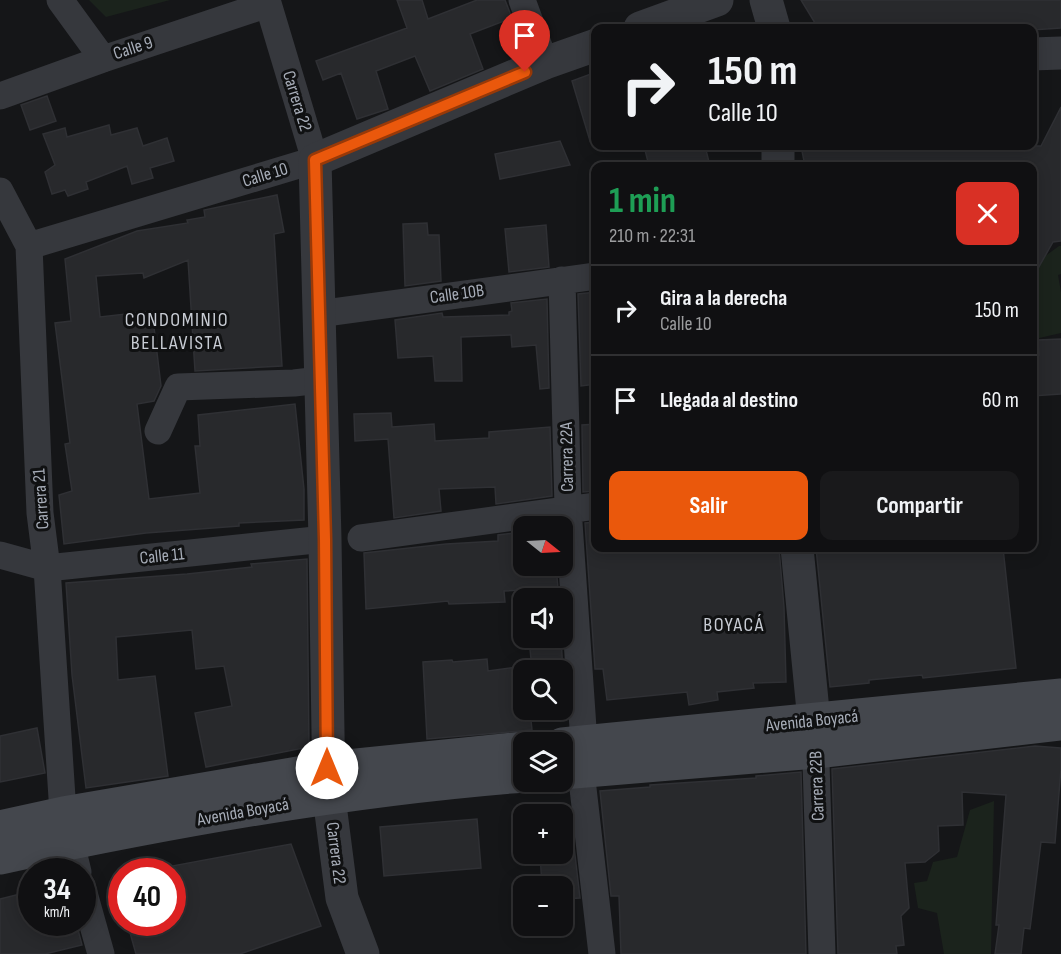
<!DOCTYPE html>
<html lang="es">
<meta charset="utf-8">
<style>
:root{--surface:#101012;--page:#19191b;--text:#f1f3f6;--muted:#9c9d9f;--line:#303032;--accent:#ea580c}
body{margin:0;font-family:"Sofia Sans Condensed",sans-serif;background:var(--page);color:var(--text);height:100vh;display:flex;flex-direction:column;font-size:22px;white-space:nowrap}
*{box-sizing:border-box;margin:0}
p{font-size:20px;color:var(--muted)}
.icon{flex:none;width:33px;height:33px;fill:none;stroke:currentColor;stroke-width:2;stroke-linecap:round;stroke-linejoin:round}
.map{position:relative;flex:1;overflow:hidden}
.sheet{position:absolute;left:591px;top:162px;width:446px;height:390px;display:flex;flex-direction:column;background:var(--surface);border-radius:12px;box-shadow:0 3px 15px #0003,0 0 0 2px var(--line)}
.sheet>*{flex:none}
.banner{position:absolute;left:591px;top:24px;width:446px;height:126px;border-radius:12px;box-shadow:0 3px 15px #0003,0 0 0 2px var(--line);background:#101012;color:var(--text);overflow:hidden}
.needle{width:39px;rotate:108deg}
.buttons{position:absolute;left:513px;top:516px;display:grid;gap:12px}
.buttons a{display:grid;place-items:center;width:60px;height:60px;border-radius:12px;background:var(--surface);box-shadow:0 3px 15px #0003,0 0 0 2px var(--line);font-size:30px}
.speed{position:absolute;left:18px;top:858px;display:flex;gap:12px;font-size:30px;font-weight:700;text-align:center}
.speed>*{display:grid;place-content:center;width:78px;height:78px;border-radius:50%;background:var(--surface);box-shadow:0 3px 15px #0003,0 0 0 2px var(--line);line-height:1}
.speed small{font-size:15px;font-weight:400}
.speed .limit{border:9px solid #d22;background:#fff;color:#111}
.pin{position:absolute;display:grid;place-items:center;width:51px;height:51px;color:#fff;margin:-62px -26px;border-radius:50% 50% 50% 0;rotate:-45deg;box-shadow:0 0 6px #0007}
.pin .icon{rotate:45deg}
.me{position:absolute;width:66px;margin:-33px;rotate:0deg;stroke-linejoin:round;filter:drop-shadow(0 0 4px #0008)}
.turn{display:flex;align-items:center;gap:21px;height:126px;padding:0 18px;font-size:27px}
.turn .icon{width:78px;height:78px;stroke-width:2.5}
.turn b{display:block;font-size:42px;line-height:51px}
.round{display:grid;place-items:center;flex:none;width:63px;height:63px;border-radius:12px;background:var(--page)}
.summary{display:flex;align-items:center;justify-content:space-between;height:102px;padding:0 18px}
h1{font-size:36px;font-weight:700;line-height:45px;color:#1e9e55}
.cta{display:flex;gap:12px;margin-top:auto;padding:12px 18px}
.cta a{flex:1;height:69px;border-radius:12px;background:var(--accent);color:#fff;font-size:24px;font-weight:700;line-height:69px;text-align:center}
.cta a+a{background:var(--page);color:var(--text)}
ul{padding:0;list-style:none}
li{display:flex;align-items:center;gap:18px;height:90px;padding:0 18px;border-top:2px solid var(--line)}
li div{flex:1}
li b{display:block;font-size:22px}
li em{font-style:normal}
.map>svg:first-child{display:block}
.green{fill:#1b231c}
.building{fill:#28292c;stroke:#2f3034;stroke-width:1.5}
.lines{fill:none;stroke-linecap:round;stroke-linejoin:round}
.minor{stroke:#36383d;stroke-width:27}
.tertiary{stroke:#36383d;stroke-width:33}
.secondary{stroke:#44474d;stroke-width:33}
.route-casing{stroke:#983908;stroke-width:15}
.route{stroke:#ea580c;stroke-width:10}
.labels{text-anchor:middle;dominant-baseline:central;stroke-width:6;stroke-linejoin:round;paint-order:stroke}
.street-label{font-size:18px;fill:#a7adb8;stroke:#101112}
.neighbourhood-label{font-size:20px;letter-spacing:1.5px;fill:#c8ccd4;stroke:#101112}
</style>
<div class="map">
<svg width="1061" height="954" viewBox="0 0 1061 954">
<rect width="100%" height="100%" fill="#151618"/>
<!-- green -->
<path class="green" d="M89,0H170L106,17Z
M1059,246H1061V274L1058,275L1061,292V333L1035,339L1034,352H1032V253L1044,257Z
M994,801L991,954H944L937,913L918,908L914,883L927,881L933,862L957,857L970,810Z"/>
<!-- building -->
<path class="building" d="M397,0H422L428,19L477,0H505L512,18L470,34L483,69L430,91L415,56L376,71L388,109L357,119L341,73L323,80L316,61L407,28Z
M801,0H1061V28L1032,30V28H818Z
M596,72V140L590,141L572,81Z
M47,96L56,121L30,130L21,105Z
M1061,107V241L1053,242L1032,279V166H805L801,146H1041Z
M109,125L111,135L137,128L143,146L167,138L174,161L150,168L153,178L132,184L127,166L86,182L88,189L68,196L65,190L52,194L45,172L55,165L43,134L65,128L67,137Z
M560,141L570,165L500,179L495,154Z
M644,146H705L710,166H649Z
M277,195L284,232L274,234L282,366L195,371L188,260L144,278L143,273L96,276L100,317L152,311L161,386L154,401L137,404L149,499L200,493L195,446H200L198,415L295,404L304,489V520L239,523V526L146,533L64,544L59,495L72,491L65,444L70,443L55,323L71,321L65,259L137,231L188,223L187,220L205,217L204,210Z
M427,223L428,235H439L441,281L405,286L403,224Z
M546,225L549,267L509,272L505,229Z
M596,292V384L581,386L578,294Z
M547,299L549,388L540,389L536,345L512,347L511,335L461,337L462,381H435L433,356L398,358L395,320L442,313L443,317L509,315V312L512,311L511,303Z
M1061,339V394L1032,396V355H1039L1038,340Z
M391,413L392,427L434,424L435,441L489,438V432L550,427L552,496L496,504L495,487L439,489L441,511L394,518L388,439L355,441L354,414Z
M596,424V491L583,492L582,425Z
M596,522V548H779L784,607L786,682L753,683L754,688L717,692L718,700L689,705L687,692L607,700L603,669H595L585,523Z
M524,532V566H556L558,588L504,591L505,602L449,604L448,601L366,609L364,553L446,544L498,541V535Z
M816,548H1003L1016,668L923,678L922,675L869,680V683L830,687Z
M307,559L309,747L206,767L195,713L232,706L224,666L196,669L192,630L116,637L118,680L155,676L168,776L86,788L72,675L66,583L187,574L252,567L251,564Z
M529,638H561L563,672L562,670H532Z
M487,659L488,671L525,666L526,670H524V710H530L532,730L427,739L423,662L452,660L453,662Z
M37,728L45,773L0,782V736Z
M1035,746L1061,748V768L1055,843L1041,842L1030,929L1024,928L1021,954H995L999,925H996L1006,795L962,792L963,825L938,826L939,851L925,862L905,863L909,908L901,916L904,945L896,946L897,954H838L832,769Z
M801,772L806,954H621L619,896H611L600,791L650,787V785L756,778V776Z
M570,812L580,898L562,899V886H542L540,854H562V814H537Z
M477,819L481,868L384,876L380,827Z
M291,844L321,926L240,954H136L127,922H172V866Z
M32,891V922H76L82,945L45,954H0V899Z"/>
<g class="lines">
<!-- minor -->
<path class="minor" d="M60,0L103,59
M522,0L545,63
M0,96L103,59L268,4
M0,191L29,246L40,513L47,568L63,813
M29,246L315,160L267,0
M562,280L568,508L584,743
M318,314L596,276
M158,431L178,387L294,383L320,380
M361,538L596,506
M0,555L47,568L325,539
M815,731L822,954
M581,771L602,954
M71,843L78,872
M82,886L101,954"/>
<!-- tertiary -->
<path class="tertiary" d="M766,0L774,28
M640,28L717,0
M1032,54L1061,53
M778,146V166
M797,548L814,721
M363,954L342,898L329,797L325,539L315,160L545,63L596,45"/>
<!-- secondary -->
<path class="secondary" d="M562,744L1061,695
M562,773L816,752L1061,724
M0,827L63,813L327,768L524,748
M0,858C173,821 347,790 524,776"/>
</g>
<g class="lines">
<defs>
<path id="route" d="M327,768L325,539L315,160L525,72"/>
</defs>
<!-- route casing -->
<use href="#route" class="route-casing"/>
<!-- route -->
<use href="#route" class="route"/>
</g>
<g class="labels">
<!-- street labels -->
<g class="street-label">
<text transform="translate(133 48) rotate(-18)">Calle 9</text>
<text transform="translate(297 101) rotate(73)">Carrera 22</text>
<text transform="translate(265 175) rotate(-17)">Calle 10</text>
<text transform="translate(457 294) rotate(-8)">Calle 10B</text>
<text transform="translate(567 457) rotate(-91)">Carrera 22A</text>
<text transform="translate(41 499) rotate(-94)">Carrera 21</text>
<text transform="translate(162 556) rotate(-6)">Calle 11</text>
<text transform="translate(812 721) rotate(-6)">Avenida Boyacá</text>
<text transform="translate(817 786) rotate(-92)">Carrera 22B</text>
<text transform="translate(243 812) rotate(-10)">Avenida Boyacá</text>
<text transform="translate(336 853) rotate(83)">Carrera 22</text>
</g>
<!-- neighbourhood labels -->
<g class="neighbourhood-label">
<text x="177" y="320">CONDOMINIO<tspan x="177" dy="23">BELLAVISTA</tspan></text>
<text x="734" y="625">BOYACÁ</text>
</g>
</g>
</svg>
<div class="buttons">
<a><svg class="needle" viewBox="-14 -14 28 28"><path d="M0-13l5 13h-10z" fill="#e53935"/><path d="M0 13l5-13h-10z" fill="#9c9d9f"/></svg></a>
<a><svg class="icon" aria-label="sound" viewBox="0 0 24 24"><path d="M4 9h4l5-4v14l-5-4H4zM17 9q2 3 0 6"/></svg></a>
<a><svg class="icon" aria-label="search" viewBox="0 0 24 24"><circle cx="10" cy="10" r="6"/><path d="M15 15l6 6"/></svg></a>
<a><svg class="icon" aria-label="layers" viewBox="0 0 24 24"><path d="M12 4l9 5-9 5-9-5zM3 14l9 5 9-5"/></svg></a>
<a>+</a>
<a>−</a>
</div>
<div class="speed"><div>34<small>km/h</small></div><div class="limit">40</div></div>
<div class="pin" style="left:525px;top:72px;background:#d93025"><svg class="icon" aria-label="arrive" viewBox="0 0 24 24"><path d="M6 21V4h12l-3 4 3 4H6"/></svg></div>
<svg class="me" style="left:327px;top:768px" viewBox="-20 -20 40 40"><circle r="19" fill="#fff"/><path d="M0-13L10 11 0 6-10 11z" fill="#ea580c"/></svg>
<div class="banner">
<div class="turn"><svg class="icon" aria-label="right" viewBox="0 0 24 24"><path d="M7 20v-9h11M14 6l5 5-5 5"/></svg><div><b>150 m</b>Calle 10</div></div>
</div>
<section class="sheet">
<div class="summary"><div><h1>1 min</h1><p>210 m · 22:31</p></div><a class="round" style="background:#d93025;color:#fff"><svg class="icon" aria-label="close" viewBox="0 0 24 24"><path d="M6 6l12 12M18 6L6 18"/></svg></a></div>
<ul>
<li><svg class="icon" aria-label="right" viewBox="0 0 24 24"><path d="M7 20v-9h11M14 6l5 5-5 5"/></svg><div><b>Gira a la derecha</b><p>Calle 10</p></div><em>150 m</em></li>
<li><svg class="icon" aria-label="arrive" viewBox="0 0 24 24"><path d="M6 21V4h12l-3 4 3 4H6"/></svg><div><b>Llegada al destino</b></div><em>60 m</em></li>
</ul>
<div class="cta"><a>Salir</a><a>Compartir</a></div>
</section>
</div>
